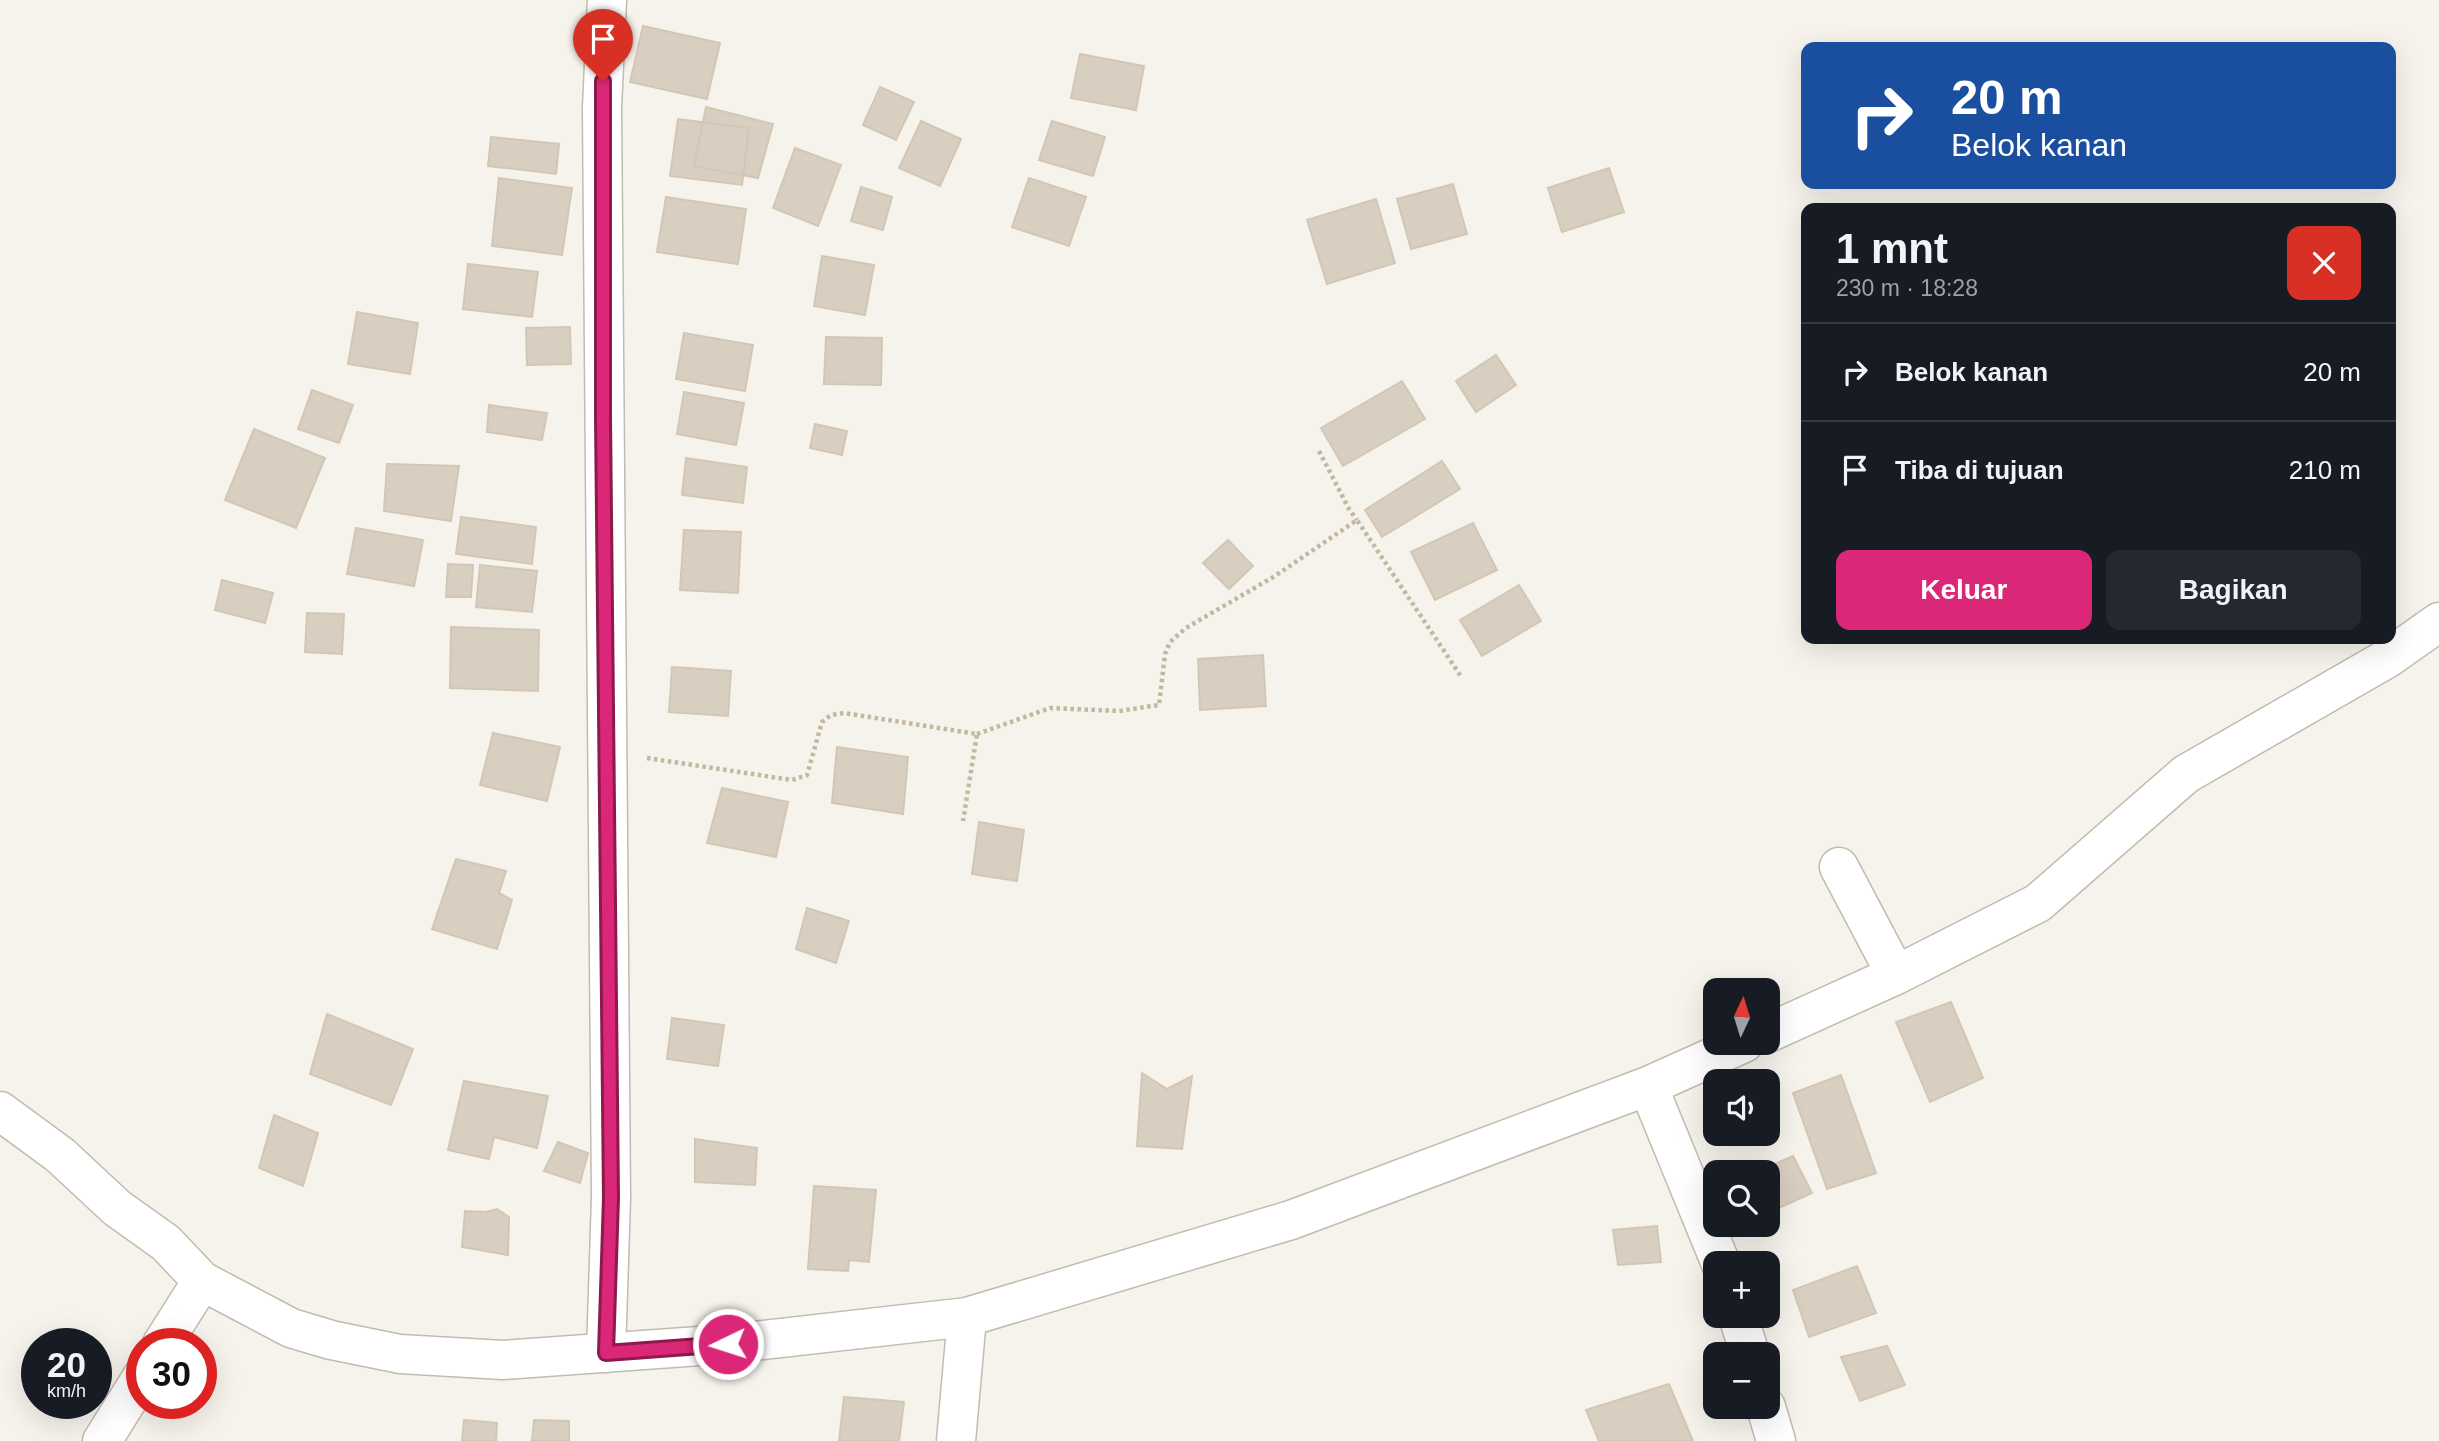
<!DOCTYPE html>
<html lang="id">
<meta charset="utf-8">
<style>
:root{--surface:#171b24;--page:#242831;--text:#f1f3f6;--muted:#9ea1a6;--line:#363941;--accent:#db2777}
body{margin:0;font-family:Helvetica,sans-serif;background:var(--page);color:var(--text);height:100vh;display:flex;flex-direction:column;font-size:26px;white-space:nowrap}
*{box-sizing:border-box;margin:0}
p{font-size:23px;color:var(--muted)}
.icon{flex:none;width:38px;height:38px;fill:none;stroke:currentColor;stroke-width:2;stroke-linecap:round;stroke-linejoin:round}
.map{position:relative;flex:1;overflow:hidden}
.drawer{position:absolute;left:1801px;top:203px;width:595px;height:441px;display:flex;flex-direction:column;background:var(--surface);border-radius:14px;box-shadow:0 7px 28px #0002}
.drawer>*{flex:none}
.top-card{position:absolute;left:1801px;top:42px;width:595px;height:147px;border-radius:14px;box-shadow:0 7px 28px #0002;background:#1a4fa0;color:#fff;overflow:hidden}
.needle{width:46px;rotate:4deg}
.controls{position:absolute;left:1703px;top:978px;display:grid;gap:14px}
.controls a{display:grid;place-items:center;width:77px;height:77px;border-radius:14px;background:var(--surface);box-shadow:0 7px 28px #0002;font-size:35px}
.speed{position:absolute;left:21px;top:1328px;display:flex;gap:14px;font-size:35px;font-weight:700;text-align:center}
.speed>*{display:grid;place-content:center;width:91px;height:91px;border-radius:50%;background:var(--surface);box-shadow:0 7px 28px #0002;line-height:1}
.speed small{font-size:18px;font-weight:400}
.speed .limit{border:10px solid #d22;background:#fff;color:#111}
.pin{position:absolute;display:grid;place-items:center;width:60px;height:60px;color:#fff;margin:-72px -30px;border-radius:50% 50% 50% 0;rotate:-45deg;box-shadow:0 0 7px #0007}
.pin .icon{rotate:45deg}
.me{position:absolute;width:77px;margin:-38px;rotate:266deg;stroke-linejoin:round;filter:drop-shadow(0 0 5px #0008)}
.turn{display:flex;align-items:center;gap:24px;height:147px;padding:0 35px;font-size:32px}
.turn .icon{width:91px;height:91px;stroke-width:2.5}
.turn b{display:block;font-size:49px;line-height:60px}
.round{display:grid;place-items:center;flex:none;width:74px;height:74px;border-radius:14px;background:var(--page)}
.headline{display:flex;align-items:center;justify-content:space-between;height:119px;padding:0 35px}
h1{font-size:42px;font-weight:800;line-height:52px}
.button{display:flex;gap:14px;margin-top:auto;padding:14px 35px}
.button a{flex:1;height:80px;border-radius:14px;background:var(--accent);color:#fff;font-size:28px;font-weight:800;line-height:80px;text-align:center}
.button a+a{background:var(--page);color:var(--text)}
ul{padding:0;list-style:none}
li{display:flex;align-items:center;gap:21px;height:98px;padding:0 35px;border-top:2px solid var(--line)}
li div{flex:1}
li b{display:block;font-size:26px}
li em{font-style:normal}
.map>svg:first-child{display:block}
.building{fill:#d8cfc1;stroke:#d3c7b4;stroke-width:2}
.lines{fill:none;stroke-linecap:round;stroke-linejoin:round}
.minor-casing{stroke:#c2bbae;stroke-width:41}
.path{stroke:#c4b79f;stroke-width:4.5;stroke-dasharray:3.5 3.5;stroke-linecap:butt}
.minor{stroke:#fff;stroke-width:38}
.route-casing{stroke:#8e194d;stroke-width:18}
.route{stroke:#db2777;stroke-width:12}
</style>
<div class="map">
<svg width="2439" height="1441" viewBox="0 0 2439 1441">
<rect width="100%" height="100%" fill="#f6f3ec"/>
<!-- building -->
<path class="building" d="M643,26L720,43L707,99L630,82Z
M1080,54L1144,66L1136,110L1071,98Z
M880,87L914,102L896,140L863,125Z
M706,107L773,124L758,178L694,166Z
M678,119L749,128L742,185L670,176Z
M921,121L961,139L940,186L899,168Z
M1052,121L1105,137L1093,176L1039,160Z
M491,137L559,144L556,174L488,166Z
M795,148L841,165L818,226L773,208Z
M1609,168L1624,212L1562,232L1548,188Z
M499,178L572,188L562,255L492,246Z
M1029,178L1086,197L1069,246L1012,227Z
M1453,184L1467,234L1411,249L1397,199Z
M861,187L892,197L883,230L851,221Z
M666,197L746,209L738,264L657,252Z
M1376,199L1395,263L1327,284L1307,220Z
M822,256L874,265L865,315L814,306Z
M468,264L538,272L532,317L463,309Z
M357,312L418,323L410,374L348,364Z
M570,327L571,364L527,365L526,328Z
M684,333L753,345L745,391L676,379Z
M826,337L882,338L881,385L824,384Z
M1496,355L1516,385L1476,412L1456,381Z
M1402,381L1425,419L1343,466L1321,428Z
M312,390L353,405L339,443L298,429Z
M684,392L744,403L736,445L677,434Z
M489,405L547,413L542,440L487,432Z
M815,424L847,431L842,455L810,448Z
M254,429L325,458L296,528L225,500Z
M686,458L747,467L743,503L682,495Z
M1442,461L1460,489L1382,537L1365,510Z
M387,464L459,466L451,521L384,511Z
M461,517L536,527L532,564L456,554Z
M1473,523L1497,570L1435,600L1411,552Z
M356,528L423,540L414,586L347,574Z
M684,530L741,532L738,593L680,590Z
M1228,540L1253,566L1229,589L1203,563Z
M448,564L473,565L471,597H446Z
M480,565L537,571L532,612L476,607Z
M222,580L273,593L265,623L215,610Z
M1519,585L1541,621L1482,656L1460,620Z
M307,613L344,614L342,654L305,652Z
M451,627L539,630L538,691L450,688Z
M1263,655L1266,706L1200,710L1198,659Z
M672,667L731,671L728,716L669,712Z
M493,733L560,747L547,801L480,785Z
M837,747L908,757L903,814L832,803Z
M722,788L788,802L776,857L707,843Z
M979,822L1024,830L1017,881L972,874Z
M456,859L506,871L499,893L512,900L497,949L432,929Z
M807,908L849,921L836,963L796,949Z
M1951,1002L1983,1078L1930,1102L1896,1022Z
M327,1014L413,1049L391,1105L310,1074Z
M672,1018L724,1025L718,1066L667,1059Z
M1142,1073L1167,1089L1192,1076L1182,1149L1137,1146Z
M1841,1075L1876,1173L1827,1189L1793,1093Z
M464,1081L548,1096L537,1148L494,1137L489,1159L448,1150Z
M274,1115L318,1133L303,1186L259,1168Z
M695,1139L757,1148L755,1185L695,1182Z
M558,1142L588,1153L580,1183L544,1171Z
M1793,1156L1812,1193L1768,1213V1172H1757Z
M814,1186L876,1190L869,1262L849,1260L848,1271L808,1269Z
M497,1209L509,1217L508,1255L462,1247L465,1211L485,1212Z
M1657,1226L1661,1262L1618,1265L1613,1230Z
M1857,1266L1876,1313L1809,1337L1793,1290Z
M1887,1346L1905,1385L1860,1401L1841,1357Z
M1669,1384L1693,1441H1599L1586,1410Z
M844,1397L904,1402L899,1441H839Z
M464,1420L497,1423L496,1441H462Z
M534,1420L569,1421V1441H532Z"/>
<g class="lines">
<defs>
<path id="minor" d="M1839,867L1896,975
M1768,1033L1896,975L2038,903L2186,774L2388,658L2439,622
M1648,1086L1721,1264
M0,1111L60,1155L117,1208L166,1243L202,1281L291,1328L331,1340L400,1354L503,1360L728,1344L967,1317L1291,1220L1648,1086L1744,1043
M1738,1316L1750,1354
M162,1344L202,1281
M606,1353L611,1198L602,108L607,0
M1766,1407L1776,1441
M102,1441L142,1377
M956,1441L967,1317"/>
</defs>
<!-- minor casing -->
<use href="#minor" class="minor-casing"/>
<!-- path -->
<path class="path" d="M1319,451L1349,509L1357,520
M977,734L1050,708L1119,711L1159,705L1165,654L1170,642L1186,628L1275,576L1357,520L1462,678
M647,758L792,780L807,775L822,722L831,715L844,713L977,734L963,821"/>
<!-- minor -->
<use href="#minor" class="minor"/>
</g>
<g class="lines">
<defs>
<path id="route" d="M603,81V418L611,1198L606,1353L728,1344"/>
</defs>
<!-- route casing -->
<use href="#route" class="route-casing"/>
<!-- route -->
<use href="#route" class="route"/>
</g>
</svg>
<div class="controls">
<a><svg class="needle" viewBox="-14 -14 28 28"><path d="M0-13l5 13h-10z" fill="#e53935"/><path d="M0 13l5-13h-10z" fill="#9ea1a6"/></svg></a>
<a><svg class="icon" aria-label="sound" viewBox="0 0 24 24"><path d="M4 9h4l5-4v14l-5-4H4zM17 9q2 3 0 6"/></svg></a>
<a><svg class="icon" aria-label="search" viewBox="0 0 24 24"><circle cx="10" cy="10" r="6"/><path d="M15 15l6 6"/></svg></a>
<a>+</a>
<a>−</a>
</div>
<div class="speed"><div>20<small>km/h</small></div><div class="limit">30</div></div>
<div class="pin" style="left:603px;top:81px;background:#d93025"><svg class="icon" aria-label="arrive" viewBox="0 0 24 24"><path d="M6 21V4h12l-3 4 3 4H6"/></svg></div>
<svg class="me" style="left:728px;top:1344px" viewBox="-20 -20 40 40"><circle r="17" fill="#db2777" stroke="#fff" stroke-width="3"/><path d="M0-11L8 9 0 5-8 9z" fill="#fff"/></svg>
<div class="top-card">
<div class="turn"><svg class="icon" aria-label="right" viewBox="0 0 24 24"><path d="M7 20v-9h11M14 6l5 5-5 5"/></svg><div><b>20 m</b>Belok kanan</div></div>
</div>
<section class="drawer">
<div class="headline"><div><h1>1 mnt</h1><p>230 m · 18:28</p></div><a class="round" style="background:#d93025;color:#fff"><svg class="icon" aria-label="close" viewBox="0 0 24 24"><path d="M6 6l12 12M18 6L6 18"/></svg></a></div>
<ul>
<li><svg class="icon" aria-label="right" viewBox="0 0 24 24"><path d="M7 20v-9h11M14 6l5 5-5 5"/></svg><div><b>Belok kanan</b></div><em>20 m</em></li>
<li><svg class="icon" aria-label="arrive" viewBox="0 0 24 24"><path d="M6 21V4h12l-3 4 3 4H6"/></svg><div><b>Tiba di tujuan</b></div><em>210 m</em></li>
</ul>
<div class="button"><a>Keluar</a><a>Bagikan</a></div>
</section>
</div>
